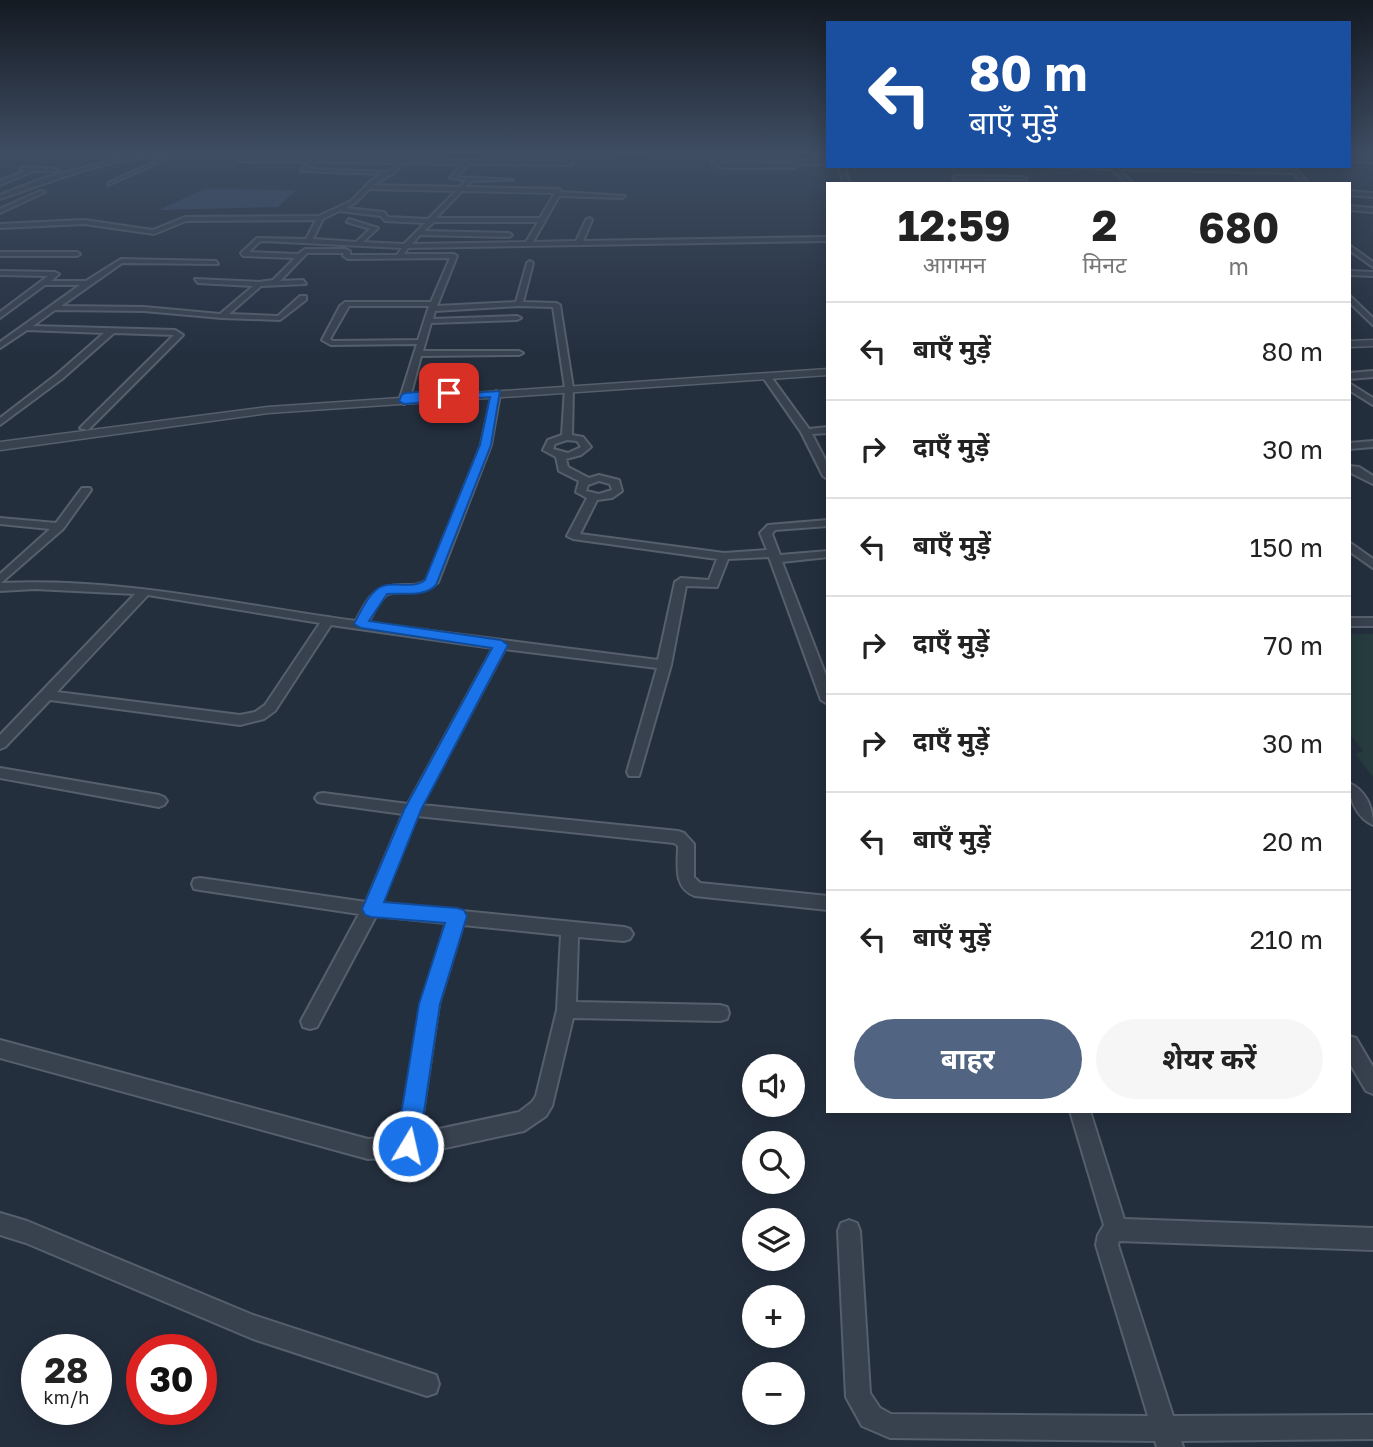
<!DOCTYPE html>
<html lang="hi">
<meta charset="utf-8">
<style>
:root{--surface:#fff;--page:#f6f6f6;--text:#222;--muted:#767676;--line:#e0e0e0;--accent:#516482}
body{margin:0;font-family:"Golos Text","Noto Sans Devanagari",sans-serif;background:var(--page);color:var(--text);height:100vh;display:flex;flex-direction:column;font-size:26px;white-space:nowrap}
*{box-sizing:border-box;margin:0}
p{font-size:23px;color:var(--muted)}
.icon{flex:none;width:38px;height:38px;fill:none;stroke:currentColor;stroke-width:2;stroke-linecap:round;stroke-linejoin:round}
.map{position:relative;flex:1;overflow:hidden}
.panel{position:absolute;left:826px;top:182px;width:525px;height:931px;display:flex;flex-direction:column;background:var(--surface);border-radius:0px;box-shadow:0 4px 18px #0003}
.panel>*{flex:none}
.hud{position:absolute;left:826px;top:21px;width:525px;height:147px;border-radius:0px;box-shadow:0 4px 18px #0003;background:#1a4fa0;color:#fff;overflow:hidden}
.fabs{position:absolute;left:742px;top:1054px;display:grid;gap:14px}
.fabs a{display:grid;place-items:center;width:63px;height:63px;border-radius:50%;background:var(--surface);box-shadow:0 4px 18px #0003;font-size:35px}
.speed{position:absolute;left:21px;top:1334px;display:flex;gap:14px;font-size:35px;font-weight:700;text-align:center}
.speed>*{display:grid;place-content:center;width:91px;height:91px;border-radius:50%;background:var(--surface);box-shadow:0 4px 18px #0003;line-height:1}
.speed small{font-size:18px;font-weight:400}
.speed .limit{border:10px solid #d22;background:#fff;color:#111}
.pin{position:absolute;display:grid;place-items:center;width:60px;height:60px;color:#fff;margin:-30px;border-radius:14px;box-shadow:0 4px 10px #0006}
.me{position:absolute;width:77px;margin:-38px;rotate:9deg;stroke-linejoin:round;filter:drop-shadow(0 0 5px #0008)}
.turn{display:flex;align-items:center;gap:24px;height:147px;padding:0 28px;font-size:32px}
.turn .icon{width:91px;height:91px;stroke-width:2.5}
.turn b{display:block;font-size:49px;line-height:60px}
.eta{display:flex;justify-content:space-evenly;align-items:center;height:119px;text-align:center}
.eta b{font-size:42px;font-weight:700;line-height:49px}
.button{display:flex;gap:14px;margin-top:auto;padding:14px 28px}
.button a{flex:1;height:80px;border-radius:42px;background:var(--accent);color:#fff;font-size:28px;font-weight:700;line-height:80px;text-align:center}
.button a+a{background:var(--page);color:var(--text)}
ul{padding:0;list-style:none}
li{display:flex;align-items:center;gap:21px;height:98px;padding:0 28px;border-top:2px solid var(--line)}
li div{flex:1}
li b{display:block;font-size:26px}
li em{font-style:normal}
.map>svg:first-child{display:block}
.green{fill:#263c3f}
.water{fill:#394c67}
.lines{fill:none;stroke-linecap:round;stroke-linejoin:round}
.minor-casing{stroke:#565f6c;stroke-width:4}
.tertiary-casing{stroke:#565f6c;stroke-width:3}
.minor{fill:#38414e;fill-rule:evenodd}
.tertiary{fill:#38414e;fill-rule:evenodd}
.route{fill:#1a73e8;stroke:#114b97;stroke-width:2}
</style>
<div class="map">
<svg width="1373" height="1447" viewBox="0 0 1373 1447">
<rect width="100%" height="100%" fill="#242f3e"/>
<!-- green -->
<path class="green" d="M1349,634H1373V777L1355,754L1363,751L1349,732Z"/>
<!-- water -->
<path class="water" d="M204,189L296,190L278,207L159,210Z"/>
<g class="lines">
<defs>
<path id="minor" d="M0,152L118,153L121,155H0Z
M144,152H246L243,157L521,161V152H527V161H567L565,152H571L573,163L570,165L468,164L457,177L513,180L471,181L465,187L559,189L561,192L625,196L622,198L559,196L533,242L576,241L586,220L589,218L592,220L583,241L828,237V241L408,248L404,254H454L457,256L437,306L516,302L527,263L530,261L533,263L523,302L556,303L560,305L573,388L572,435L583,437L591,447L581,455L566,459L568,467L589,478L599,475L619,480L622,491L612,498L597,500L580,534L724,553L767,550L760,533L768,525L828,520V526L775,530L772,534L780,555L828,551V557L782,562L828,681V704L821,700L769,557L728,559L717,587L686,586L671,665L639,776H629L627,772L657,668L505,649L422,805L678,831L684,833L694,844V877L700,883L828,896V910L695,896C673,888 678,865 678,846L674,843L417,816L382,903L624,927L630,929L633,934L630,939L624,941L578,937L576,1002L720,1005L727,1007L729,1013L727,1019L720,1021L573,1018L552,1106L546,1116L524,1131L408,1156L368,1159L0,1058V1040L368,1139L399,1137L421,1004L446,923L376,916L317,1027L310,1029L303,1027L301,1021L359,914L200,890L194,889L192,884L194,879L200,878L366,902L403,814L323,803L318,802L315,798L318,794L323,793L408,804L493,648L331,625L275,711L264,719L240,725L50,700L5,747L0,749V735L135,594L35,589L0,591V574L50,529L0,524V518L56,523L82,488H90L91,490L63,529L1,583C121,577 237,605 356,621C369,596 375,584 406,585C414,585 420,585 427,580L481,445L492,394L496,391L500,394L491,445L438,582C423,597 405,589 387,594L379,602L368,623L658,660L675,582L681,578L709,580L717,559L573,539L567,536L587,498L576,492L579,481L559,471L556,457L543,450L548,440L562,435L565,388L553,307L519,306L435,311L433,319L517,316L521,318L517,320L431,323L423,351H519L523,353L519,355L421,356L409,401L404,404L399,401L417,344L331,345L322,340L340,306L345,302H431L450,258L348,259L343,256L344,253H307L280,281L303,280L306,284L261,286L229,314L278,316L300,296H306V300L280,320L222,318L144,311L55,310L33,326L175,330L183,335L88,430L80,428L174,335L114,333L62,379L0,425V418L56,375L104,333L27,330L0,348V342L80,285H45L0,318V312L48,276L0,275V271L55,272L59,274L51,281H86L121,259L216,261L218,264L122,263L61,306L144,307L220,314L253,286L198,283L195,279L259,282L273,280L295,258L243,256L241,253L257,238L306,239L316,220L186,221L154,234L84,224L0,228V224L84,220L153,230L185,217L319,216L351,201L372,180L383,174L301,171L309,162L240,161L237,159L238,156H173L108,185V183L168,156C110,156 54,181 0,199V195L44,178ZM315,162L397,163L389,172L308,169ZM402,163L462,164L450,178L466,180L459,187L373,185L394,173ZM369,189L456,191L428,219L388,217L384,212L346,208L355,203ZM462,191L555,193L540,218H436ZM339,211L381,216L385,221L425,223L404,244L363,242L378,228L349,219L347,222L370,229L356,242L313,239L323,219ZM434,222H538L526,242L412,244L420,235L509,237L512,235L509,233L424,231ZM263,241L402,248L397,255H350V251L345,249H305L298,254L249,252L259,242ZM349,306H429L418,340L333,341L330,339ZM567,440L577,441L581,447L568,453L553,449L555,444ZM599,481L610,484L612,490L599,494L586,491L588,485ZM148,595L320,623L265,705L255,712L240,715L57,692ZM463,925L561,935L557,1010L536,1096L532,1102L519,1112L420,1133L439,1004Z
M614,152L673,155L670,157Z
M702,152H708L703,156L700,154Z
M789,152H795L798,160H828V164H798L795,168H722L711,163L721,157H792ZM722,161H793V164L718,163Z
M1349,157L1373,158V162L1349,161Z
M838,166H844L850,184H844Z
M1035,166L1290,169L1287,166H1293L1309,184H1303L1293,173L1118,169L1134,184H1127L1111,169Z
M23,167L56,169L59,171H34L0,185V181L25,171L20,169Z
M955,176L1024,177L1027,179H953Z
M40,191L45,192L0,213V209Z
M1349,191L1373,193V197L1349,195Z
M1349,206L1373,208V212L1349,210Z
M1349,245L1373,262V267L1349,250Z
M0,252H77L80,254L77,256H0Z
M1349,271L1373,272V276L1349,275Z
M1349,295L1373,318V325L1349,302Z
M1373,371V377L1349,379V373Z
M763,374H769L809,429L828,427V433L812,434L828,465V479L823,476L801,432L762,376Z
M1349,383L1373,398V405L1349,390Z
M1373,441V447L1349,449V443Z
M1349,466L1359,467L1373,476V484L1349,472Z
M1349,542L1373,559V568L1349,551Z
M1349,618H1373V626H1349Z
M0,768L159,795L164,797L167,801L164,805L159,807L0,778Z
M1349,783C1366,790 1373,808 1373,825C1357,818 1349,799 1349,783Z
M1349,1036L1356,1038L1373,1067V1094L1366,1091L1349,1062Z
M1070,1111H1090L1124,1219L1373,1228V1250L1119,1241L1118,1245L1173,1416L1373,1415V1439L1181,1441L1183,1447H1157L1155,1441L890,1438L862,1426L846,1397L838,1231L841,1223L849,1220L857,1223L860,1231L870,1393L880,1408L891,1414L1148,1416L1096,1245L1098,1235L1104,1225Z
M0,1213L27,1221L253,1315L427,1372L436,1375L439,1384L436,1393L427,1396L253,1339L26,1243L0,1235Z"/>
<path id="tertiary" d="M1373,340V346L1349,347V341Z
M828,369V375L268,413L0,450V442L268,407Z"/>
</defs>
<!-- minor casing -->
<use href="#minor" class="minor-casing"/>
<!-- tertiary casing -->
<use href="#tertiary" class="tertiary-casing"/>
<!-- minor -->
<use href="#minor" class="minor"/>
<!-- tertiary -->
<use href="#tertiary" class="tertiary"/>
</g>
<!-- sky -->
<linearGradient id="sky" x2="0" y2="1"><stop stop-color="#141a22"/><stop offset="0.43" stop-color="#3f4d63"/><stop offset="1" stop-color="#3f4d63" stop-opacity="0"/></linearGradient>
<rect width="1373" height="355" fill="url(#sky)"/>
<!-- route -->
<path class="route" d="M449,389L453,394L500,391L491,445L436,585C425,597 403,593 387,594L369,621L501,640L508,645L421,810L384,902L457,908L464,910L467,916L440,1004L419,1146L416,1154L408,1158L399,1154L396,1146L419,1004L445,923L371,917L365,915L362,909L404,810L492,648L361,628L354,624C360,613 366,598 376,590C389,578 412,591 425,580L480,445L490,397L404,404L399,401L402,394L406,393Z"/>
</svg>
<div class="fabs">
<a><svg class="icon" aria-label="sound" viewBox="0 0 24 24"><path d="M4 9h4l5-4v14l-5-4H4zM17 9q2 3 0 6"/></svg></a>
<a><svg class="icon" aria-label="search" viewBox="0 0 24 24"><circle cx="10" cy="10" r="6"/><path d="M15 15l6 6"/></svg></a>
<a><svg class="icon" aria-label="layers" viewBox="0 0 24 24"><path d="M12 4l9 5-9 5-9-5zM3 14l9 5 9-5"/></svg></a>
<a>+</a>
<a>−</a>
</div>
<div class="speed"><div>28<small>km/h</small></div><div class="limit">30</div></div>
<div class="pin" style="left:449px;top:393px;background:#d93025"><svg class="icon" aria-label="arrive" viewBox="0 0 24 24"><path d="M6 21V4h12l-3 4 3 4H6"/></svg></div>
<svg class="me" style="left:408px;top:1146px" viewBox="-20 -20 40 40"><circle r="17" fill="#1a73e8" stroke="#fff" stroke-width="3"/><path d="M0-11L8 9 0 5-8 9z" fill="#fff"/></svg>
<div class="hud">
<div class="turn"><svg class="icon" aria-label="left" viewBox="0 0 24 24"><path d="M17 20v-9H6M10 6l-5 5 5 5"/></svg><div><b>80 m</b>बाएँ मुड़ें</div></div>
</div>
<section class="panel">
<div class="eta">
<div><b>12:59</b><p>आगमन</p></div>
<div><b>2</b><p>मिनट</p></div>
<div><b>680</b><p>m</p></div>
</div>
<ul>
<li><svg class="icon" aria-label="left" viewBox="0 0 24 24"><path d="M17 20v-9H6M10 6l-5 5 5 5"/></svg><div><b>बाएँ मुड़ें</b></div><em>80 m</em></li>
<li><svg class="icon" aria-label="right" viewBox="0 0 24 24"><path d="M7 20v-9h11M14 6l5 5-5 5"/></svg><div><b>दाएँ मुड़ें</b></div><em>30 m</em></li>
<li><svg class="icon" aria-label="left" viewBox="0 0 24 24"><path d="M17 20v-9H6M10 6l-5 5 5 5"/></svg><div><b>बाएँ मुड़ें</b></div><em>150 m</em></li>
<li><svg class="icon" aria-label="right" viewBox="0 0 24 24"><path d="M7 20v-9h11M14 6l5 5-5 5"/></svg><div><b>दाएँ मुड़ें</b></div><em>70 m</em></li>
<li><svg class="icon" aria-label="right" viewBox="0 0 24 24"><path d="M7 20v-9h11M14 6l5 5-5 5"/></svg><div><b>दाएँ मुड़ें</b></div><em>30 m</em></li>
<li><svg class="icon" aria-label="left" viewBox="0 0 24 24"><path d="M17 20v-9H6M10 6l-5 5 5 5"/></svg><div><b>बाएँ मुड़ें</b></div><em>20 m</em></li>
<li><svg class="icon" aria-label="left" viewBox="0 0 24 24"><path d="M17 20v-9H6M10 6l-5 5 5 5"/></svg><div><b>बाएँ मुड़ें</b></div><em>210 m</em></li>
</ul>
<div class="button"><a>बाहर</a><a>शेयर करें</a></div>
</section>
</div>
